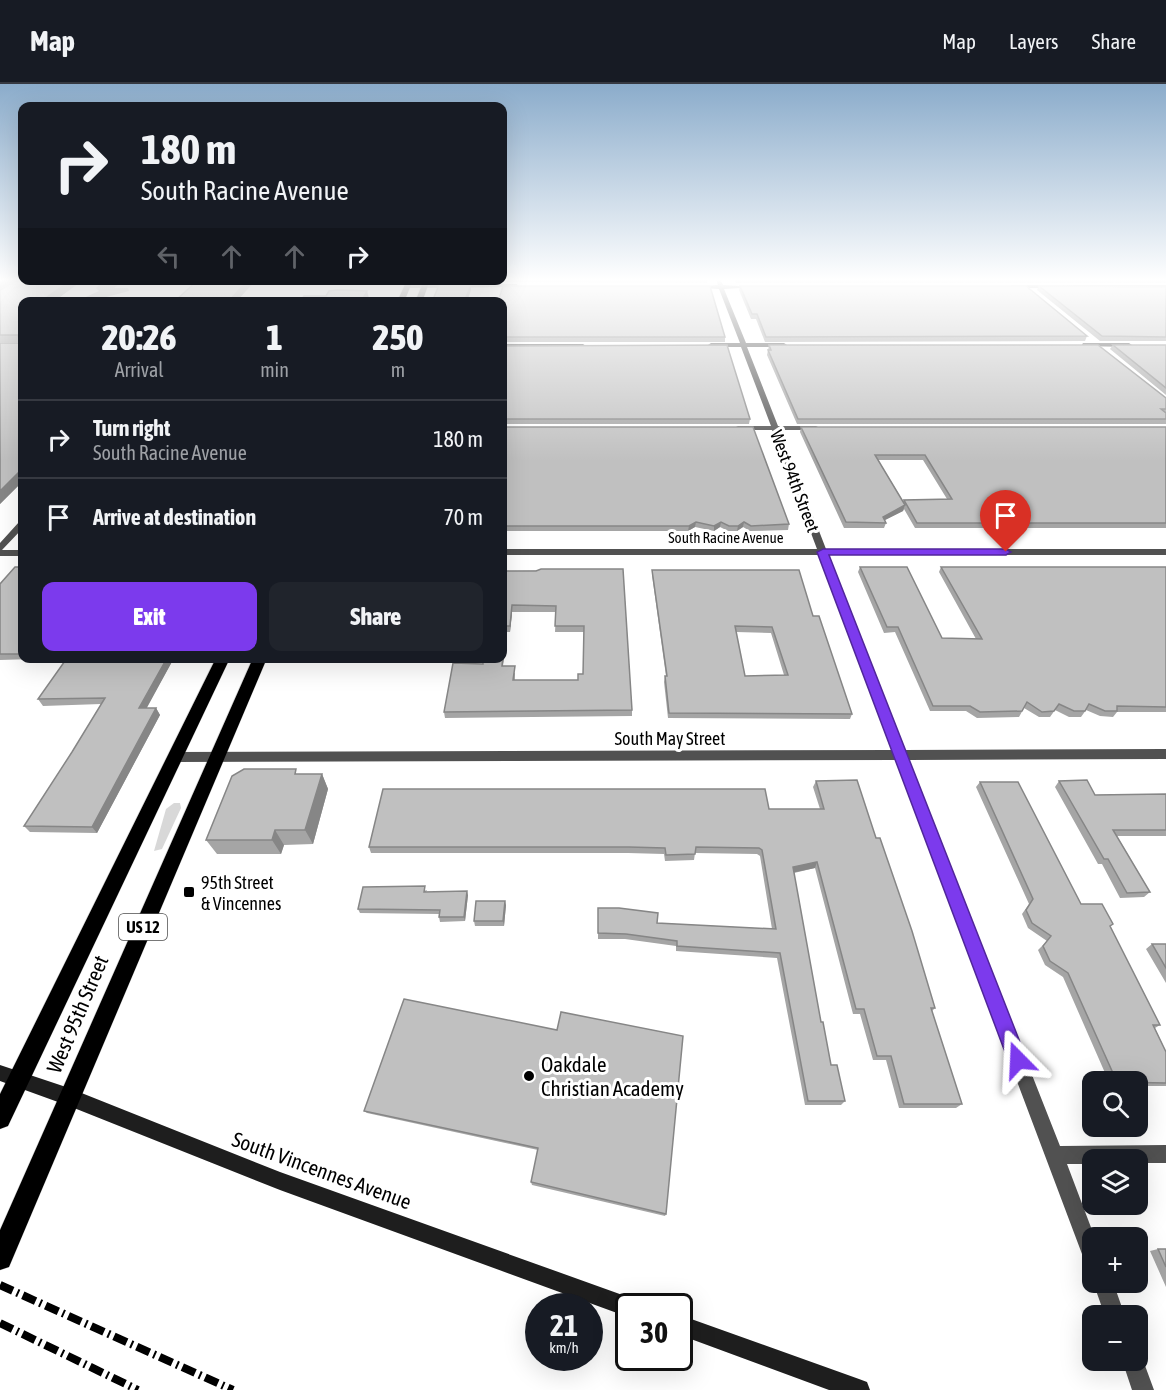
<!DOCTYPE html>
<meta charset="utf-8">
<style>
:root{--surface:#171b24;--page:#20242c;--text:#f1f3f6;--muted:#9ea1a6;--line:#363941;--accent:#7c3aed}
body{margin:0;font-family:"Asap Condensed",sans-serif;background:var(--page);color:var(--text);height:100vh;display:flex;flex-direction:column;font-size:22px;white-space:nowrap}
*{box-sizing:border-box;margin:0}
p{font-size:20px;color:var(--muted)}
.icon{flex:none;width:33px;height:33px;fill:none;stroke:currentColor;stroke-width:2;stroke-linecap:round;stroke-linejoin:round}
.map{position:relative;flex:1;overflow:hidden}
.sheet{position:absolute;left:18px;top:213px;width:489px;height:366px;display:flex;flex-direction:column;background:var(--surface);border-radius:12px;box-shadow:0 6px 24px #0002}
.sheet>*{flex:none}
.hud{position:absolute;left:18px;top:18px;width:489px;height:183px;border-radius:12px;box-shadow:0 6px 24px #0002;background:#171b24;color:var(--text);overflow:hidden}
.buttons{position:absolute;left:1082px;top:987px;display:grid;gap:12px}
.buttons a{display:grid;place-items:center;width:66px;height:66px;border-radius:12px;background:var(--surface);box-shadow:0 6px 24px #0002;font-size:30px}
.speed{position:absolute;left:525px;top:1209px;display:flex;gap:12px;font-size:30px;font-weight:700;text-align:center}
.speed>*{display:grid;place-content:center;width:78px;height:78px;border-radius:50%;background:var(--surface);box-shadow:0 6px 24px #0002;line-height:1}
.speed small{font-size:15px;font-weight:400}
.speed .limit{border:3px solid #111;border-radius:9px;background:#fff;color:#111}
.pin{position:absolute;display:grid;place-items:center;width:51px;height:51px;color:#fff;margin:-62px -26px;border-radius:50% 50% 50% 0;rotate:-45deg;box-shadow:0 0 6px #0007}
.pin .icon{rotate:45deg}
.me{position:absolute;width:66px;margin:-33px;rotate:339deg;stroke-linejoin:round;filter:drop-shadow(0 0 4px #0008)}
.turn{display:flex;align-items:center;gap:21px;height:126px;padding:0 24px;font-size:27px}
.turn .icon{width:78px;height:78px;stroke-width:2.5}
.turn b{display:block;font-size:42px;line-height:51px}
.lanes{display:flex;align-items:center;height:57px;padding:0 24px;background:#0003;justify-content:center;gap:30px;direction:ltr}
.lanes .off{opacity:.35}
.eta{display:flex;justify-content:space-evenly;align-items:center;height:102px;text-align:center}
.eta b{font-size:36px;font-weight:800;line-height:42px}
.button{display:flex;gap:12px;margin-top:auto;padding:12px 24px}
.button a{flex:1;height:69px;border-radius:12px;background:var(--accent);color:#fff;font-size:24px;font-weight:800;line-height:69px;text-align:center}
.button a+a{background:var(--page);color:var(--text)}
ul{padding:0;list-style:none}
li{display:flex;align-items:center;gap:18px;height:78px;padding:0 24px;border-top:2px solid var(--line)}
li div{flex:1}
li b{display:block;font-size:22px}
li em{font-style:normal}
header{display:flex;align-items:center;gap:36px;box-sizing:border-box;height:84px;padding:0 30px;background:var(--surface);border-bottom:2px solid var(--line)}
header strong{font-size:28px}
nav{display:flex;gap:33px;margin-inline-start:auto;font-size:21px}
.map>svg:first-child{display:block}
.green{fill:#d8d8d8}
.water{fill:#9f9f9f}
.lines{fill:none;stroke-linecap:round;stroke-linejoin:round}
.primary-casing{stroke:#dbdbdb;stroke-width:1}
.street{fill:#515151;fill-rule:evenodd}
.secondary{fill:#1e1e1e;fill-rule:evenodd}
.primary{fill:#000;fill-rule:evenodd}
.rail{stroke:#000;stroke-width:8;stroke-dasharray:14 4.5 2 4.5;stroke-linecap:butt}
.wall{fill:#a5a5a5;fill-rule:evenodd}
.shaded-wall{fill:#868686}
.building{fill:#c0c0c0;stroke:#868686;stroke-width:1.5;fill-rule:evenodd}
.route{fill:#7c3aed;stroke:#51269a;stroke-width:1.5}
.poi-dot{fill:#000;stroke:#fff;stroke-width:2}
.labels{text-anchor:middle;dominant-baseline:central;stroke-width:6;stroke-linejoin:round;paint-order:stroke}
.far-street-label{font-size:15px;fill:#000;stroke:#fff}
.shield{fill:#fff;stroke:#4c4c4c;stroke-width:1.5}
.shield-label{font-size:16px;font-weight:bold;fill:#000}
.street-label{font-size:18px;fill:#000;stroke:#fff}
.poi-label{font-size:18px;fill:#000;stroke:#fff;text-anchor:start}
.near-street-label{font-size:21px;fill:#000;stroke:#fff}
.near-poi-label{font-size:21px;fill:#000;stroke:#fff;text-anchor:start}
</style>
<header>
<strong>Map</strong>
<nav><a>Map</a><a>Layers</a><a>Share</a></nav>
</header>
<div class="map">
<svg width="1166" height="1306" viewBox="0 0 1166 1306">
<rect width="100%" height="100%" fill="#fff"/>
<!-- green -->
<path class="green" d="M174,719H180L181,724L162,765L154,767L166,725Z"/>
<!-- water -->
<path class="water" d="M104,197H123L114,204H128L129,207L91,217H77L99,207L96,204Z"/>
<g class="lines">
<defs>
<path id="primary" d="M407,196H413L404,218H397Z
M424,196H430L422,218H415Z
M216,574H230L8,1042L0,1045V1010Z
M253,574H267L9,1183L0,1186V1146Z"/>
</defs>
<!-- primary casing -->
<use href="#primary" class="primary-casing"/>
<!-- street -->
<path class="street" d="M716,195H720L723,201L757,203L724,205L746,259H784L787,261L784,263H747L778,342H816L820,344L816,346H780L826,465H1166V471H828L905,666L1166,665V675L908,676L1060,1062L1166,1061V1079H1137V1076H1092V1080H1067L1095,1154H1092V1180L1085,1177L1082,1170L896,676L175,678L171,676L169,673L171,670L175,668L893,666L819,471H502V465H817L772,346H738L734,344L738,342H771L741,263H711L708,261L711,259H740L719,205L690,203L718,201Z
M517,200L519,203L407,204L404,202L407,200Z
M1011,201H1166V205L1009,204Z
M1083,259H1129L1132,261L1129,263L1081,262Z
M502,260H583L586,262L583,264H502Z
M22,437V445L2,466H22V472H0V459L19,438Z
M1093,1198H1113L1125,1232H1105Z
M1137,1267L1140,1268L1154,1306H1132L1122,1276H1137Z"/>
<!-- secondary -->
<path class="secondary" d="M0,981L69,1004L280,1088L628,1213L635,1216L638,1222H628V1233L280,1106L69,1022L0,997Z
M680,1231L859,1295L867,1298L870,1306H829L680,1251Z"/>
<!-- primary -->
<use href="#primary" class="primary"/>
<!-- rail -->
<path class="rail" d="M0,1201L233,1306
M0,1239L138,1306"/>
</g>
<!-- wall -->
<path class="wall" d="M505,195H708L707,199L505,198Z
M734,195H1166V199H736Z
M22,196H83L53,218H22V398L0,420V259H20V258H0V206Z
M443,196H475L474,198H443Z
M740,202L1087,252L1085,257L765,258L756,235H751L739,206Z
M1039,202L1166,203V257H1100L1037,206Z
M502,218L725,253V258H502Z
M769,261L1166,314V340H797L767,271Z
M1113,261H1166V311L1110,265Z
M502,262L750,335L749,340H502Z
M502,343L789,440L788,446L750,447L743,443L737,447H728L720,443L714,447L695,443L688,447H502Z
M801,343H1166V444H915L904,425L903,427L885,436L886,439L884,444H844L800,348ZM878,376H923L947,415L904,416L903,417Z
M22,483V574H34L33,575L0,576V500Z
M860,483L942,554L976,555L939,488L941,483H1166V628H1117L1113,633L1100,632L1086,626L1081,633H1069L1055,626L1050,633H1039L1024,624L1019,633L977,634L966,627H930L895,548L884,549L858,488Z
M623,485L632,626V632L445,634L444,628L483,580L502,487ZM512,528H556L555,548H584L583,590L578,596H515V589L503,582L507,548H510Z
M652,486L813,532L852,630L850,635L668,634L664,598L665,592H666L652,491ZM736,548L771,549L784,591L745,592Z
M174,574L146,624H156L160,631L97,749L30,748L24,742L72,668L101,620L43,622L38,615Z
M420,574H446L445,577H420Z
M299,690H322L328,705L313,760L284,761L281,770H217L206,756Z
M816,697L876,754L935,924L932,927L962,1020L956,1024H899L886,976H873L860,930H853L815,784L794,789L821,938L831,981L845,1017L841,1021H805L777,874L676,867V862L625,855H598V824L657,839L772,845L760,772L757,770L695,769L694,776L665,777L664,770L628,769H371L369,763L769,725H820L813,703Z
M1059,697L1095,711L1166,710V752H1117L1150,808L1144,813L1120,814L1102,780H1098L1055,703Z
M980,698L1081,820L1110,843L1160,941L1155,944L1166,968V1002H1137V998H1109L1063,893L1045,881L1038,866L1047,857L1028,844L1022,830L1029,820L976,703Z
M427,806L426,808L468,811L465,837L440,838L439,833V830L360,829L358,825Z
M506,821L504,842H475L474,837Z
M1152,860H1166V899L1146,865Z
M557,946L666,1130L665,1132L532,1101L531,1098L538,1066L367,1029L364,1027Z
M1158,1165H1166V1203L1150,1167Z"/>
<!-- shaded-wall -->
<path class="shaded-wall" d="M4,195H18L0,205V197Z
M71,196H83L53,218H40Z
M248,196H256L236,218H228Z
M471,201V206L467,218H464Z
M367,207L369,214L367,218H361Z
M22,385V398L0,420V407Z
M905,421L903,427L881,438L883,433Z
M696,438L695,443L688,447L689,442Z
M721,438L720,443L714,447V442Z
M744,438L743,443L737,447L738,442Z
M512,521V528L510,548V542Z
M506,542L507,548L502,588V582Z
M167,574H174L143,631L139,624Z
M156,624L160,631L97,749L92,743Z
M322,690L328,705L313,760L305,746Z
M275,746L284,761L281,770L272,756Z
M817,778L815,784L791,789L793,783Z
M467,807L468,811L465,837L464,833Z
M505,817L506,821L504,842L503,837Z"/>
<!-- building -->
<path class="building" d="M18,195H22V196H71L40,218H22V385L0,407V259H20L18,251H0V206Z
M198,196H248L228,218H174Z
M439,201H471L464,218H432Z
M503,202H710L725,253H502V218H498Z
M740,202H1026L1087,252L766,253L757,230H752Z
M1039,202L1166,203V253L1102,252Z
M337,206L367,207L361,218H300L304,212H326L329,207Z
M727,261L750,335H502V262Z
M769,261H1098L1166,314V325H1161L1166,329V335H798L768,266H771Z
M1113,261H1166V304Z
M502,343H753L789,440L751,442L744,438L738,442H729L721,438L714,442L696,438L689,442H502Z
M801,343H1166V439H917L904,416L952,415L925,371H875L905,421L883,433L886,439L846,438Z
M15,483H22V570H0V500Z
M860,483H907L942,554L982,555L941,483H1166V623L1117,622V627H1105L1089,620L1085,627H1074L1059,620L1054,627L1042,628L1027,618L1022,627L980,628L970,622H933L898,543H887Z
M541,485H623L632,626L444,628L453,579L483,580V574H502V487H536ZM512,521L556,522L555,542H584L583,590H578V596H513L515,582H502L506,542H510Z
M652,486H799L813,532H819L852,630L669,629L665,592H667ZM735,542L772,543L788,591L745,592Z
M67,574H167L139,624H156L92,743L24,742L72,668L105,614L38,615Z
M244,685H296L295,690H322L305,746H275L272,756H206L232,692Z
M857,696L876,754H880L912,847L935,924H931L962,1020H904L891,972H877L864,925H856L817,778L793,783L821,938H823L831,981H837L845,1017H808L780,869L677,862V857L626,850L598,849V824H619L658,829L657,839L776,845L762,766L759,764L696,763L695,770L666,771L665,764L629,763H369L383,705H765L769,725H824L816,697Z
M1087,696L1095,711L1166,710V746H1113L1150,808L1127,809L1108,775H1104L1059,697Z
M980,698H1018L1081,820H1102L1113,840L1110,842L1160,941H1153L1166,968V999L1117,998L1068,889L1050,877L1043,862L1051,852L1032,839L1026,826L1033,815Z
M425,802L424,808L467,807L464,833H439L440,826L358,825L363,803Z
M476,817H505L503,837H474Z
M1152,860H1166V884Z
M404,915L557,946L561,928L683,952L666,1130L531,1098L538,1064L364,1027Z
M1158,1165H1166V1183Z"/>
<!-- sky -->
<linearGradient id="sky" x2="0" y2="1"><stop stop-color="#8baccb"/><stop offset="0.52" stop-color="#fff"/><stop offset="1" stop-color="#fff" stop-opacity="0"/></linearGradient>
<rect width="1166" height="377" fill="url(#sky)"/>
<!-- route -->
<path class="route" d="M823,465H1006L1011,468L1006,471H829L1027,976L1024,983L1018,986L1011,983L1008,976L817,468Z"/>
<!-- markers -->
<g class="poi-dot">
<rect x="183" y="802" width="12" height="12" rx="3"/>
<circle cx="529" cy="992" r="6"/>
</g>
<g class="labels">
<!-- far-street labels -->
<g class="far-street-label">
<text x="726" y="453">South Racine Avenue</text>
</g>
<!-- shield labels -->
<rect class="shield" x="119" y="830" width="48" height="26" rx="4.5"/>
<g class="shield-label">
<text x="143" y="843">US 12</text>
</g>
<!-- street labels -->
<g class="street-label">
<text transform="translate(795 397) rotate(69)">West 94th Street</text>
<text x="670" y="654">South May Street</text>
</g>
<!-- poi labels -->
<g class="poi-label">
<text x="201" y="798">95th Street<tspan x="201" dy="21">&amp; Vincennes</tspan></text>
</g>
<!-- near-street labels -->
<g class="near-street-label">
<text transform="translate(77 930) rotate(-67)">West 95th Street</text>
<text transform="translate(322 1086) rotate(20)">South Vincennes Avenue</text>
</g>
<!-- near-poi labels -->
<g class="near-poi-label">
<text x="541" y="980">Oakdale<tspan x="541" dy="24">Christian Academy</tspan></text>
</g>
</g>
</svg>
<div class="buttons">
<a><svg class="icon" aria-label="search" viewBox="0 0 24 24"><circle cx="10" cy="10" r="6"/><path d="M15 15l6 6"/></svg></a>
<a><svg class="icon" aria-label="layers" viewBox="0 0 24 24"><path d="M12 4l9 5-9 5-9-5zM3 14l9 5 9-5"/></svg></a>
<a>+</a>
<a>−</a>
</div>
<div class="speed"><div>21<small>km/h</small></div><div class="limit">30</div></div>
<div class="pin" style="left:1006px;top:468px;background:#d93025"><svg class="icon" aria-label="arrive" viewBox="0 0 24 24"><path d="M6 21V4h12l-3 4 3 4H6"/></svg></div>
<svg class="me" style="left:1018px;top:976px" viewBox="-20 -20 40 40"><path d="M0-17L14 15 0 8-14 15z" fill="#7c3aed" stroke="#fff" stroke-width="4"/></svg>
<div class="hud">
<div class="turn"><svg class="icon" aria-label="right" viewBox="0 0 24 24"><path d="M7 20v-9h11M14 6l5 5-5 5"/></svg><div><b>180 m</b>South Racine Avenue</div></div>
<div class="lanes"><svg class="icon off" aria-label="left" viewBox="0 0 24 24"><path d="M17 20v-9H6M10 6l-5 5 5 5"/></svg><svg class="icon off" aria-label="ahead" viewBox="0 0 24 24"><path d="M12 20V5M6 11l6-6 6 6"/></svg><svg class="icon off" aria-label="ahead" viewBox="0 0 24 24"><path d="M12 20V5M6 11l6-6 6 6"/></svg><svg class="icon" aria-label="right" viewBox="0 0 24 24"><path d="M7 20v-9h11M14 6l5 5-5 5"/></svg></div>
</div>
<section class="sheet">
<div class="eta">
<div><b>20:26</b><p>Arrival</p></div>
<div><b>1</b><p>min</p></div>
<div><b>250</b><p>m</p></div>
</div>
<ul>
<li><svg class="icon" aria-label="right" viewBox="0 0 24 24"><path d="M7 20v-9h11M14 6l5 5-5 5"/></svg><div><b>Turn right</b><p>South Racine Avenue</p></div><em>180 m</em></li>
<li><svg class="icon" aria-label="arrive" viewBox="0 0 24 24"><path d="M6 21V4h12l-3 4 3 4H6"/></svg><div><b>Arrive at destination</b></div><em>70 m</em></li>
</ul>
<div class="button"><a>Exit</a><a>Share</a></div>
</section>
</div>
